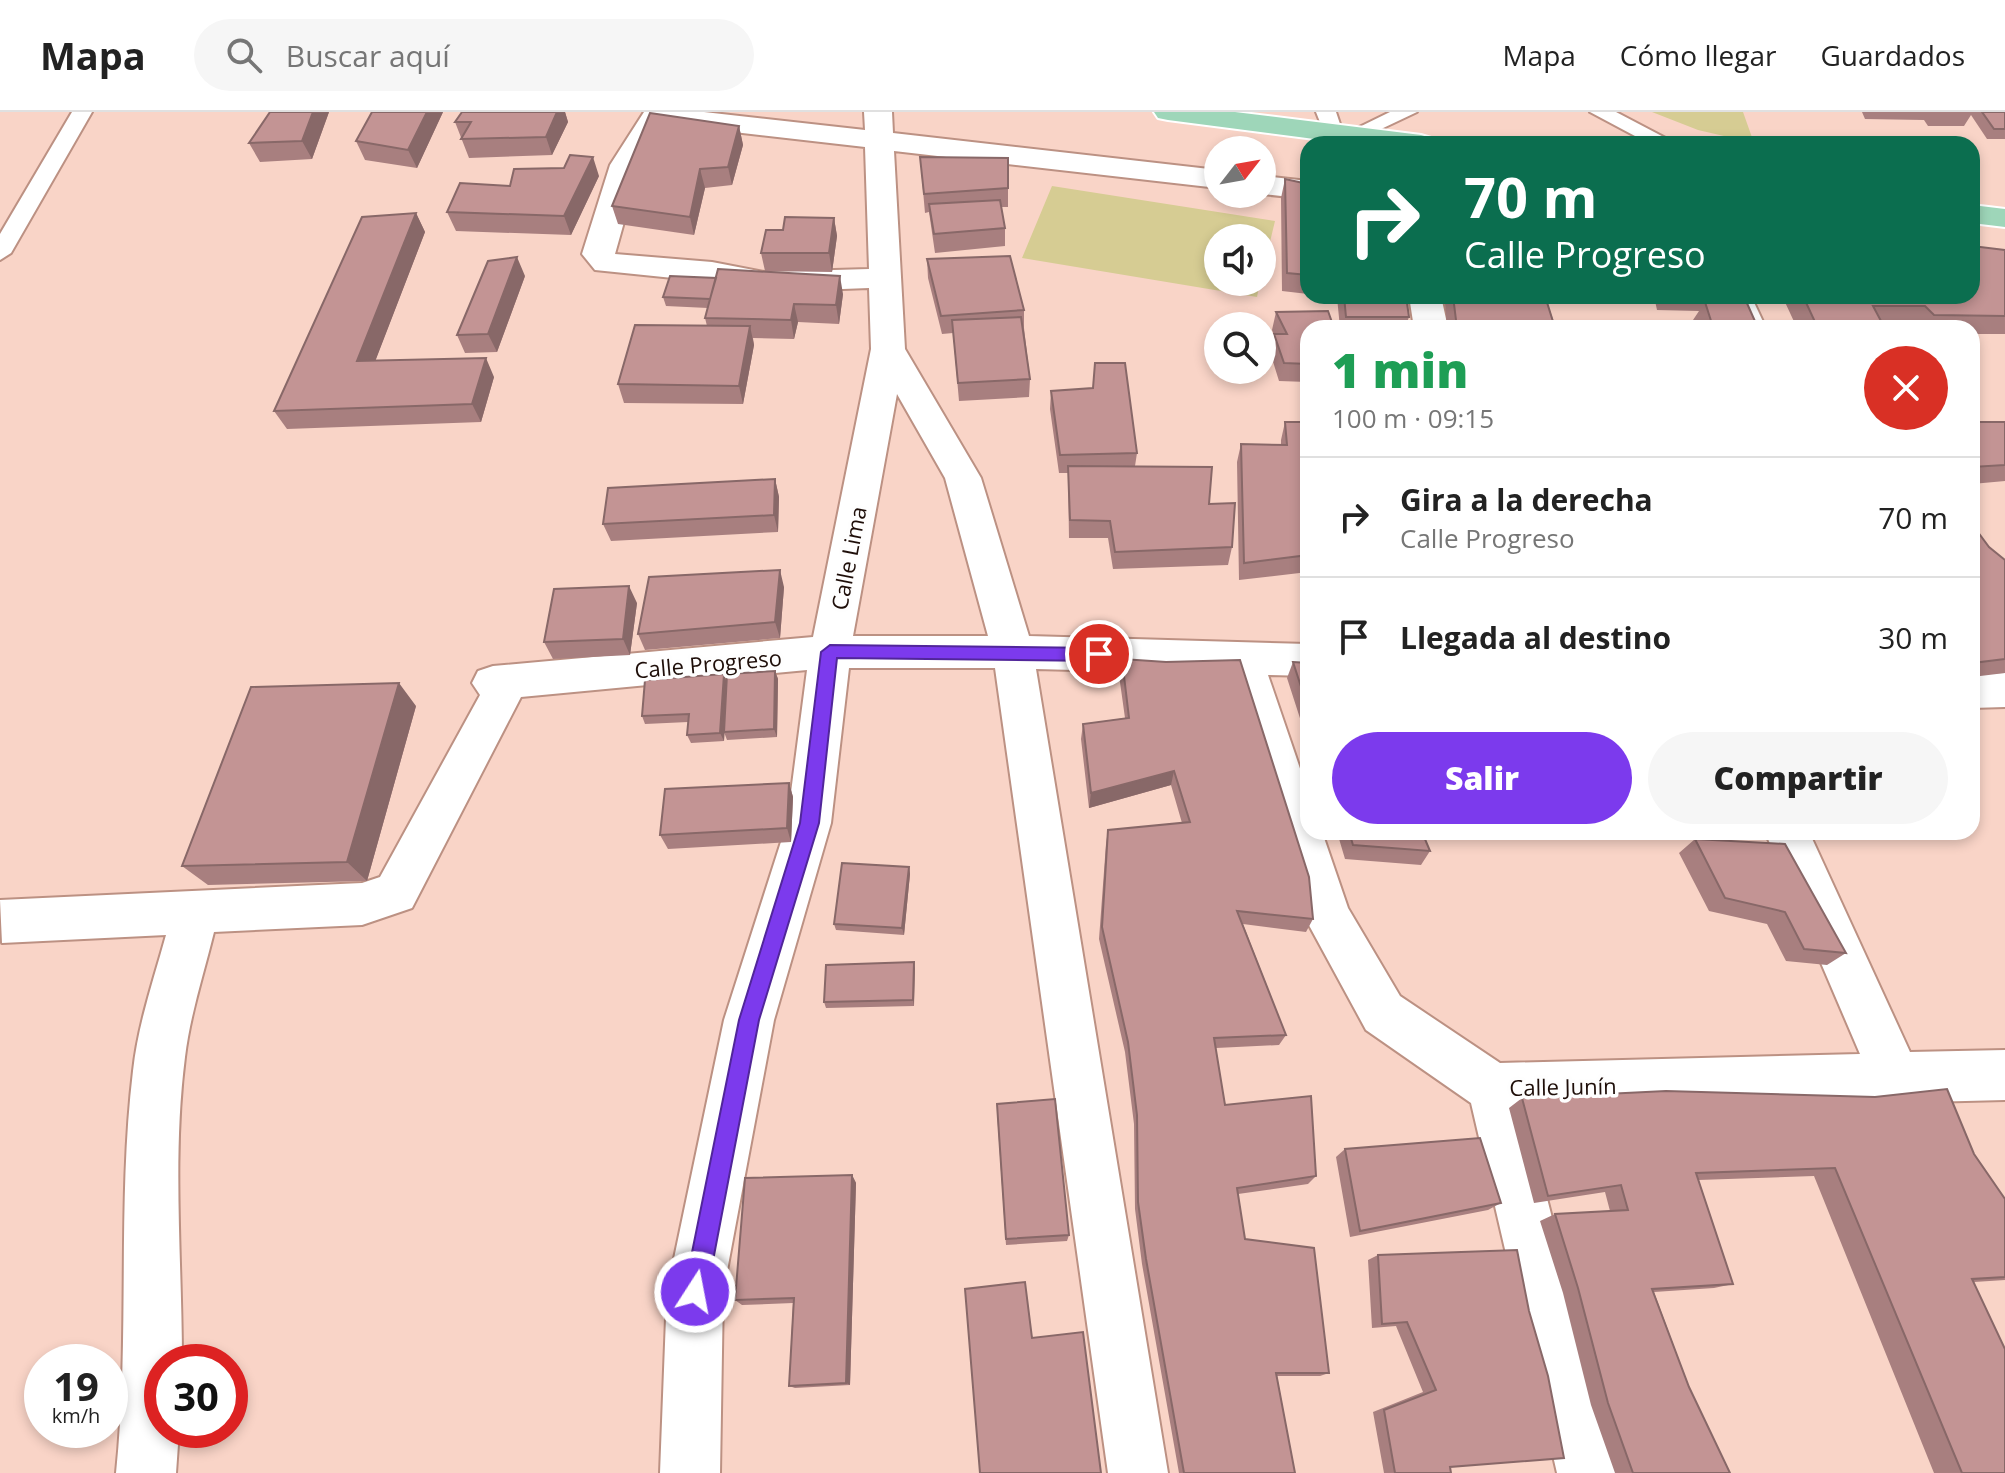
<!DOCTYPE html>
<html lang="es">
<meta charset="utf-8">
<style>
:root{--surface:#fff;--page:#f6f6f6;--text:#222;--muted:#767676;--line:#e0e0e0;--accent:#7c3aed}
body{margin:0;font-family:"Open Sans",sans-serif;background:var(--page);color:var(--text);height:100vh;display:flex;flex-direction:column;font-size:30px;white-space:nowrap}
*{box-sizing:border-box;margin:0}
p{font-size:26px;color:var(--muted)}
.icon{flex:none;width:44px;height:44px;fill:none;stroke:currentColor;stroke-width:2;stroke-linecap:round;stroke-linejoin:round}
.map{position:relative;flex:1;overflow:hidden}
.details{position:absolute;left:1300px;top:208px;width:680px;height:520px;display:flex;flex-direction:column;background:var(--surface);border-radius:24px;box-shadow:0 4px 12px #0003}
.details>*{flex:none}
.hud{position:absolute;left:1300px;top:24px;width:680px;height:168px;border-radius:24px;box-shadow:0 4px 12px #0003;background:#0b6e4f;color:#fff;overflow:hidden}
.needle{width:52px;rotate:59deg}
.buttons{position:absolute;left:1204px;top:24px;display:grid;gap:16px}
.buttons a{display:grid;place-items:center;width:72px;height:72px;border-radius:50%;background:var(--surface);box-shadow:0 4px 12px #0003;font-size:40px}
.speed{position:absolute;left:24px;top:1232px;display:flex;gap:16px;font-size:40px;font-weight:700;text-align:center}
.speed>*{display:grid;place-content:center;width:104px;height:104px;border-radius:50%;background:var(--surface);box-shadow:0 4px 12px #0003;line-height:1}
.speed small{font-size:20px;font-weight:400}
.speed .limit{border:12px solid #d22;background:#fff;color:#111}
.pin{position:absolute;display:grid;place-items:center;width:68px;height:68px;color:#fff;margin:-34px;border:4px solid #fff;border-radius:50%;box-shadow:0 2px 8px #0007}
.me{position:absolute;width:88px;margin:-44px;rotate:11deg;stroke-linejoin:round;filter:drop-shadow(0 0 6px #0008)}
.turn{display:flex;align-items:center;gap:28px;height:168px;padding:0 32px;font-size:36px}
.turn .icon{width:104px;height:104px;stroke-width:2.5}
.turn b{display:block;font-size:56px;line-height:68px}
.round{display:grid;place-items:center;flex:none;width:84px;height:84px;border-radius:42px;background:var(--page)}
.head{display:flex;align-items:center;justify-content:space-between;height:136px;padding:0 32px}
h1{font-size:48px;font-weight:800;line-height:60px;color:#1e9e55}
.button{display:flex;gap:16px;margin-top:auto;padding:16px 32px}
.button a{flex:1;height:92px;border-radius:48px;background:var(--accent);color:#fff;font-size:32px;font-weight:800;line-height:92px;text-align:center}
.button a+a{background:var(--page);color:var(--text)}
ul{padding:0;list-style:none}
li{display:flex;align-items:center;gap:24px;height:120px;padding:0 32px;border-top:2px solid var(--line)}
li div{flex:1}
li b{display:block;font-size:30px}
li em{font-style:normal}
header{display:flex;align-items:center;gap:48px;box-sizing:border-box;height:112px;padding:0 40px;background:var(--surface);border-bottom:2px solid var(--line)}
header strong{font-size:38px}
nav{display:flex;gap:44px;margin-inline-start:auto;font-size:28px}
.search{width:560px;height:72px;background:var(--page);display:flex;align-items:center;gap:20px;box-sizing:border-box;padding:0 28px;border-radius:44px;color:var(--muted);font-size:30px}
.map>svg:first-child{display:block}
.green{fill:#d6cc93}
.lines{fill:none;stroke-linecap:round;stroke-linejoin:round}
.service-casing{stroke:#bc9183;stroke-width:4}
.minor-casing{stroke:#bc9183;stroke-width:4}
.primary-casing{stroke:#fff;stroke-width:4}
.service{fill:#fff;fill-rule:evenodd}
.minor{fill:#fff;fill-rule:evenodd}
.primary{fill:#9ed6b9;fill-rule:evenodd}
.wall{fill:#a87f7f}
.shaded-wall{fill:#886868}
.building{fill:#c39494;stroke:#886868;stroke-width:2}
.route{fill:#7c3aed;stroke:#51269a;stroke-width:2}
.labels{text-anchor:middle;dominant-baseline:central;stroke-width:7;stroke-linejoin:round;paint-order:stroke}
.street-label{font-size:22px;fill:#1e0e09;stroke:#fefefe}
</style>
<header>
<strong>Mapa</strong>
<div class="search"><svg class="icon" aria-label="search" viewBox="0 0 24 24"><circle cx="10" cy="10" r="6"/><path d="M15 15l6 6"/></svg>Buscar aquí</div>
<nav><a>Mapa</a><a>Cómo llegar</a><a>Guardados</a></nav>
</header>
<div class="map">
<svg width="2005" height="1361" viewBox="0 0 2005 1361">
<rect width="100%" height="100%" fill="#f9d4c7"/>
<!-- green -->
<path class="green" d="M1652,0H1743L1754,31L1698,18Z
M1052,74L1275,109L1262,163V126H1218V170H1260L1257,185L1022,146Z"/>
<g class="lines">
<defs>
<path id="service" d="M72,0H92L11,141L0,148V122Z
M1316,0H1336L1343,21L1340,25H1326Z
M1390,0H1417L1360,27L1353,29L1343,23Z
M1590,0H1616L1677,32H1650Z
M1727,184H1751L1766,216H1742Z"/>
<path id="minor" d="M644,0H704L865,18L864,0H892L893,21L1218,58V76L894,39L905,237L981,366L1029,524L1308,532V564L1268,563L1308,680V720H1322L1348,796L1400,884L1500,951L1860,942L1765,720H1809L1910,940L2005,938V988L1525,1000L1617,1361H1557L1471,991L1366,918L1304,804L1227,562L1036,557L1168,1361H1108L995,556H849L831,711L774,908L723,1180L720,1361H660L667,1180L724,908L787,711L807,558L521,585L412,796L362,813L214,820C204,861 190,903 185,945C172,1046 182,1149 182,1250H162V1318H179L176,1361H116C130,1227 117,1092 133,959C138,912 154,867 166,823L2,831L0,788L362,771L380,765L480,583L472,571L478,559L493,554L813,525L871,237L869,176L764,180L712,170L595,158L582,142L610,53ZM664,12L865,35L869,157L764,160L712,150L615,142L640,53ZM897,282L945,366L988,524H853Z
M1262,64L1308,69V87L1262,82Z
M1409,184H1441L1448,216H1414Z
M2005,561V595L1972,596V562Z"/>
<path id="primary" d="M1154,0H1235L1421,23L1431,26L1435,32H1353L1168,8L1158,6Z
M1972,93L2005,97V115L1972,111Z"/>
</defs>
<!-- service casing -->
<use href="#service" class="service-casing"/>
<!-- minor casing -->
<use href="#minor" class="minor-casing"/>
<!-- primary casing -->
<use href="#primary" class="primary-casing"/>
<!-- service -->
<use href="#service" class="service"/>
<!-- minor -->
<use href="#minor" class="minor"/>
<!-- primary -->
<use href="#primary" class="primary"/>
</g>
<!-- wall -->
<path class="wall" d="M329,0L312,47L260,50L249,31Z
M372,0H443L417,56L365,48L356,29Z
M462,0H565L568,10L552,43L469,46L455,10Z
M1862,0H2005V27H1987L1971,3L1964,14H1928L1924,8L1865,7Z
M739,14L743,33L732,73L705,76L694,123L618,112L612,94Z
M920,45L1008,46V95H1001L1005,116V134L935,141L929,100L925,101Z
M599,64L571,123L456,119L447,100L510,74Z
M1285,67L1308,72V182L1282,179L1281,86Z
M416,101L425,120L375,249L494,265L481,310L287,317L274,299Z
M834,106L837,124L832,160L765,159L761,141L783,118Z
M2005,138V222H1972V216H1914L1910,212H1879L1876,216H1797L1784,188L1744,186L1743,184H1972Z
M927,147L1024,198V216L1030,267L1029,285L959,289L953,221L942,222L928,166Z
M525,164L497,240L465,241L457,223Z
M843,182L839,212L798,210L794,227L753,226L754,233L743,292L624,291L618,272L707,214L705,206L708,196L666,194L663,185Z
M1324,184H1406L1409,205L1405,216H1340L1337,185Z
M1448,184H1545L1556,216H1447L1445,192Z
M1654,184H1739L1735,189L1758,216H1696L1693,208L1699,199L1657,198Z
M1276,200L1308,216V270L1279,269L1270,240L1274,223L1272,218Z
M1051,279L1137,341L1135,354L1209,392L1232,435L1228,453L1113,457L1108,426H1069L1068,361H1059L1050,297Z
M1972,298L1978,310H2005V369L1972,372Z
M1285,310H1308V460L1239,468L1237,350L1241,332L1281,333V328Z
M775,367L779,385L778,420L611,429L603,412Z
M1972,412L1989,435L2005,448V561L1972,565Z
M784,475L780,526L645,538L638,522Z
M637,491L630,543L553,547L544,530Z
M1122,547L1313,807L1306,820L1243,812L1286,923L1279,933L1216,936L1225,993L1316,1064L1308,1072L1238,1082L1245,1127L1329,1261L1320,1264H1277L1295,1361H1179L1142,1152L1135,1097L1134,1012L1125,940L1099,827L1106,732L1108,718L1182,711L1171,673L1089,696L1081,627L1083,612L1125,606L1119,563Z
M1293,550L1308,551V631L1287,566Z
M775,559L778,567L777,625L727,628L724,620L726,590L724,629L691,631L687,623L688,610L645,612L642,604L727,570Z
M416,594L367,769L208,773L182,754Z
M789,671L793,685L791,730L668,737L660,723Z
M1337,720H1422L1430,739L1421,753L1345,747Z
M1695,727L1846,841L1827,853L1786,849L1767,812L1709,799L1679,741Z
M909,755L910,762L904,823L836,818L834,812Z
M914,850V894L826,896L824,890Z
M1522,986L1974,1042L2005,1087V1168L1974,1170L2005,1361H1934L1814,1064L1698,1068L1733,1172L1714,1176L1654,1180L1689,1275L1730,1361H1615L1591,1293L1563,1181L1540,1109L1555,1102L1610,1099L1605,1080L1534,1091L1509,996Z
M997,1001L1069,1123L1067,1129L1006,1133Z
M1345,1037L1501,1091L1488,1098L1350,1125L1336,1045Z
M852,1063L856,1071L850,1273L795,1276L789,1274L793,1191L742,1193L735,1188Z
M1517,1138L1450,1355L1451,1361H1384L1373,1300L1423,1280L1396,1214L1372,1216L1368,1148L1378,1143Z"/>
<!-- shaded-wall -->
<path class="shaded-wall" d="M313,0H329L312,47L302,29Z
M427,0H443L417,56L408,38Z
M557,0H565L568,10L552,43L546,25Z
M739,14L743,33L732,73L728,55Z
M593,45L599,64L571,123L564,104Z
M700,57L705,76L694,123L690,105Z
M416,101L425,120L368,268L357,249Z
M834,106L837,124L832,160L829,141Z
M517,145L525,164L497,240L488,222Z
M840,164L843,182L839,212L836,193Z
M794,192L798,210L794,227L791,208Z
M750,214L754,233L743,292L739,274Z
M486,246L494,265L481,310L472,292Z
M775,367L779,385L778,420L774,403Z
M780,458L784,475L780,526L775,510Z
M629,474L637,491L630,543L623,527Z
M775,559L778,567L777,625L774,617Z
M724,562L727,571L724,629L720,621Z
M399,571L416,594L367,769L347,750Z
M1174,659L1171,673L1089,696L1091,681Z
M789,671L793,685L791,730L787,716Z
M909,755L910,762L904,823L902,816Z
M914,850L915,856L914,894L913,888Z
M852,1063L856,1071L850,1273L846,1271Z"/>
<!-- building -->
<path class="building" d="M270,0H313L302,29L249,31Z
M372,0H427L408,38L356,29Z
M462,0H557L546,25L461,27L471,10H455Z
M1982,0H2005V17H1994Z
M650,1L739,14L728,55L700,57L690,105L612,94Z
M570,43L593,45L564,104L447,100L460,71L510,74L514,57L564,56Z
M920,45L1008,46V76L924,82Z
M1285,67L1308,72V163L1287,161Z
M1000,88L1005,116L934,122L929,92Z
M416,101L357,249L486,246L472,292L274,299L362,105Z
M785,105L834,106L829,141H761L766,118H783Z
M1972,134L2005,138V204L1934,203L1925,194H1873L1881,209L1815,210L1803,184H1972Z
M1010,144L1024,198L941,204L927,147Z
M517,145L488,222L457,223L488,149Z
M718,157L840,164L836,193L794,192L791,208L705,206Z
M670,164L716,166L710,187L663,185Z
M1344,184H1406L1409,205H1346Z
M1453,184H1545L1555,216H1457Z
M1746,189L1758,216H1696L1713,215L1705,190Z
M1328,199L1334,216H1308V252L1284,251L1274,222H1287L1276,200Z
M1021,205L1030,267L958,271L952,208Z
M635,213L750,214L739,274L618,272Z
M1095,251H1125L1137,341L1060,343L1051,279L1093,276Z
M1972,298L1978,310H2005V353L1972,355Z
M1285,310H1308V443L1244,451L1241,332L1287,333Z
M1068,354L1212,355L1209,392L1235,391L1232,435L1115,440L1110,409L1070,408Z
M775,367L774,403L603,412L608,376Z
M1972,412L1989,435L2005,448V547L1972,551Z
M780,458L775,510L638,522L649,465Z
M629,474L623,527L544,530L554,477Z
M1122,547L1166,550L1240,548L1309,765L1313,807L1237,799L1286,923L1214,926L1225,993L1311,984L1316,1064L1237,1076L1245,1127L1314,1136L1329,1261H1276L1295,1361H1184L1146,1147L1138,1090L1137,1003L1128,930L1102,815L1108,718L1190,710L1174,659L1091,681L1083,612L1129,606Z
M1293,550L1308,551V596Z
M775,559L774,617L724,620L727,562Z
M724,562L720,621L687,623L689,602L642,604L645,568Z
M399,571L347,750L182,754L251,575Z
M789,671L787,716L660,723L665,677Z
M1349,720H1422L1430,739L1353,733Z
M1695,727L1785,732L1846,841L1804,837L1785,800L1725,786Z
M842,751L909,755L902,816L834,812Z
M914,850L913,888L824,890L826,853Z
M1947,977L1974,1042L2005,1087V1165L1972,1167L2005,1237V1361H1962L1835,1056L1696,1061L1733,1172L1652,1177L1689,1275L1730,1361H1633L1608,1291L1578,1176L1555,1102L1628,1098L1621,1073L1548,1084L1522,986L1666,979L1875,985Z
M1055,987L1069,1123L1006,1127L997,992Z
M1480,1026L1501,1091L1360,1119L1345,1037Z
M852,1063L846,1271L789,1274L794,1186L735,1188L745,1066Z
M1517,1138L1529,1199L1548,1264L1564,1346L1450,1355L1451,1361H1395L1384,1298L1436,1278L1407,1210L1382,1212L1378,1143Z
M1025,1170L1032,1226L1083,1220L1101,1361H980L965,1177Z"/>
<!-- route -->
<path class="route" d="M830,533L1099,536L1108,542L1099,549L837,546L819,711L759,908L707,1180L704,1188L695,1191L687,1188L684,1180L739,908L800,711L821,540Z"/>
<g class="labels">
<!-- street labels -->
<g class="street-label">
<text transform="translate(848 446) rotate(-79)">Calle Lima</text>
<text transform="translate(708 551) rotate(-5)">Calle Progreso</text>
<text transform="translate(1563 974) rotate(-1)">Calle Junín</text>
</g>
</g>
</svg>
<div class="buttons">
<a><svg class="needle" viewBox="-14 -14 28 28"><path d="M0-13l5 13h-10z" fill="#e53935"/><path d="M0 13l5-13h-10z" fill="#767676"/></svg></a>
<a><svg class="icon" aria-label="sound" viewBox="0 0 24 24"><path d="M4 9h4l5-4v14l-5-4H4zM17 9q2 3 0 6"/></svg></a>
<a><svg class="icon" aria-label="search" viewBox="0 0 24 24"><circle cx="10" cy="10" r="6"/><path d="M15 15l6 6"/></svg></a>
</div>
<div class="speed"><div>19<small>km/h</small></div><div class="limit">30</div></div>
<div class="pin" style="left:1099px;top:542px;background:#d93025"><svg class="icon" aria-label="arrive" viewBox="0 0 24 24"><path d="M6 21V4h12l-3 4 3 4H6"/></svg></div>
<svg class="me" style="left:695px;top:1180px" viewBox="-20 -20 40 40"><circle r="17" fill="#7c3aed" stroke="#fff" stroke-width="3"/><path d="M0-11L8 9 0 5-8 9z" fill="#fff"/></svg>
<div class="hud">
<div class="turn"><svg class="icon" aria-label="right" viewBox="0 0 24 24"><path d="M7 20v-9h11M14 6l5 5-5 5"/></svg><div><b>70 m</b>Calle Progreso</div></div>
</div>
<section class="details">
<div class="head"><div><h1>1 min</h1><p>100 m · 09:15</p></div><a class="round" style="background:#d93025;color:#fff"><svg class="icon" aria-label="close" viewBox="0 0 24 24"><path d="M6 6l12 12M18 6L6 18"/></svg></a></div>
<ul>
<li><svg class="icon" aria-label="right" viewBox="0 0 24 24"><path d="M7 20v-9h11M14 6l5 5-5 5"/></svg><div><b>Gira a la derecha</b><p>Calle Progreso</p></div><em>70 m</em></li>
<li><svg class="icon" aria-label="arrive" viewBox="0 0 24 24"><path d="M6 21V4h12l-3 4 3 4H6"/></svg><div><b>Llegada al destino</b></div><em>30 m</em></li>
</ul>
<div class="button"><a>Salir</a><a>Compartir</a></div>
</section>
</div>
